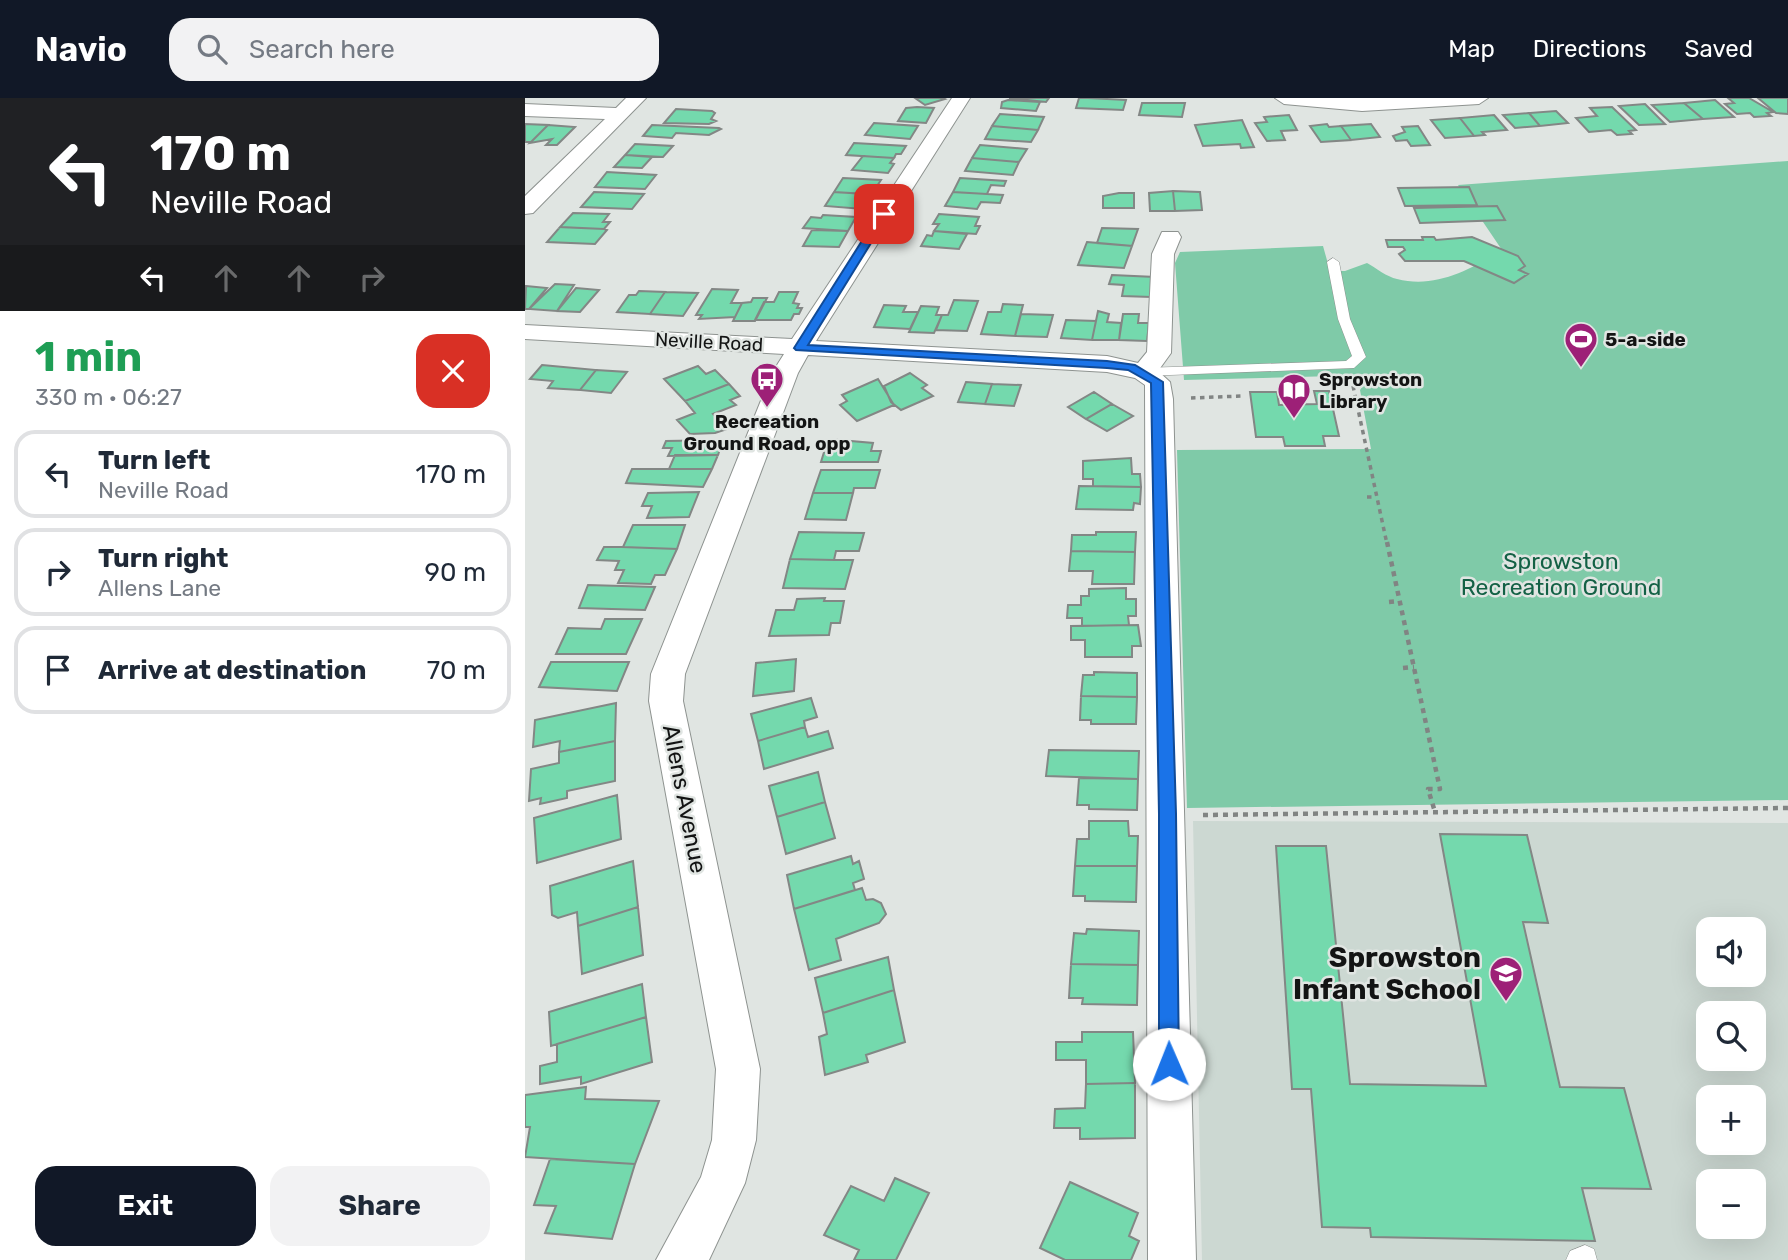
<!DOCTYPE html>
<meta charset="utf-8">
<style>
:root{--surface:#fff;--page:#f2f2f3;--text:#1f2937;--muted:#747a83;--line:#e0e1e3;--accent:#111827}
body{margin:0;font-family:Rubik,sans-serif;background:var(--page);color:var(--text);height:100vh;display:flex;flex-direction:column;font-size:26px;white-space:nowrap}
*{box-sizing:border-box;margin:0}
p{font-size:23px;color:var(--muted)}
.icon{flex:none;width:38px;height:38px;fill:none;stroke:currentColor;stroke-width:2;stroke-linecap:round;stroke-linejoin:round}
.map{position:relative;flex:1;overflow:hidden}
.sheet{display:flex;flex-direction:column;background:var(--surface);width:525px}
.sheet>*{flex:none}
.guide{background:#202124;color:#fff;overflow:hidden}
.tools{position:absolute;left:1171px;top:819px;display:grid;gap:14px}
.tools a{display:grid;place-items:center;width:70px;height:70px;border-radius:14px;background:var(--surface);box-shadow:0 7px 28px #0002;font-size:35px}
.pin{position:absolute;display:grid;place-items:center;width:60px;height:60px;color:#fff;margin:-30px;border-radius:14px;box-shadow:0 4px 10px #0006}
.me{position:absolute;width:77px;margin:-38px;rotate:359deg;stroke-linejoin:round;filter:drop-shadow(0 0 5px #0008)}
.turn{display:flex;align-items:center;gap:24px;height:147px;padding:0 35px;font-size:32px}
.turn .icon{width:91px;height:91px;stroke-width:2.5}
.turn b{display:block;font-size:49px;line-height:60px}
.lanes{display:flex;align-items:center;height:66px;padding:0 35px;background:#0003;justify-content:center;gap:35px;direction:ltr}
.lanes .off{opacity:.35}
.round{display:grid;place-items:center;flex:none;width:74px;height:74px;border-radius:21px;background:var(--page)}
.overview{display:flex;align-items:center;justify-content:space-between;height:119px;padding:0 35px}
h1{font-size:42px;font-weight:700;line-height:52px;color:#1e9e55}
.cta{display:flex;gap:14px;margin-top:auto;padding:14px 35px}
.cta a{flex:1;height:80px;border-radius:21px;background:var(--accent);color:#fff;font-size:28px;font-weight:700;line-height:80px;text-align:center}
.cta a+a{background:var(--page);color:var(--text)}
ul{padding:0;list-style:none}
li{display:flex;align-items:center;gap:21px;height:88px;margin:0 14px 10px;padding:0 21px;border:4px solid var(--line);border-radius:21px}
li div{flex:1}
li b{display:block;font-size:26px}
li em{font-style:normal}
header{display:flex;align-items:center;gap:42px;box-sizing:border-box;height:98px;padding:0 35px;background:var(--accent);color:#fff}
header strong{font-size:33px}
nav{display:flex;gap:38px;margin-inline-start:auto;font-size:24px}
.search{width:490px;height:63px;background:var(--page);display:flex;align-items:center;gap:18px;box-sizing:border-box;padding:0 24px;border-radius:21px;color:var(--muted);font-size:26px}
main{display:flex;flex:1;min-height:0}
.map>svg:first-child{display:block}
.built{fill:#ccd8d2;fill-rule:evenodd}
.green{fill:#7fcaa8}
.building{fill:#74d9ad;stroke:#838785;stroke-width:2}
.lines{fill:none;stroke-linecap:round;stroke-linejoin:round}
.service-casing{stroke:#8e9390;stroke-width:1}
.minor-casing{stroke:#8e9390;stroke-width:2}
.path-far1{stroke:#818483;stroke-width:3.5;stroke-dasharray:4.5 4.5;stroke-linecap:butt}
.path{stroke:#818483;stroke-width:4.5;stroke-dasharray:5 5;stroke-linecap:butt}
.service{fill:#fff;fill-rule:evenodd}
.minor{fill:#fff;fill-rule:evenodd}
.route{fill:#1a73e8;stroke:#114b97;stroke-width:2}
.labels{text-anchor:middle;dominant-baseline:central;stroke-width:5;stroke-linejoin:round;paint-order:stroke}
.far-poi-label{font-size:19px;font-weight:bold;fill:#131414;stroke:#e0e5e2;text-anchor:start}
.far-street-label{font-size:19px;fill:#131414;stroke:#e0e5e2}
.park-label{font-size:23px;fill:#136145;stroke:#e0e5e2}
.street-label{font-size:23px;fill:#131414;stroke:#e0e5e2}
.near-poi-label{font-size:28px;font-weight:bold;fill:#131414;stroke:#e0e5e2;text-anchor:end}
</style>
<header>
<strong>Navio</strong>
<div class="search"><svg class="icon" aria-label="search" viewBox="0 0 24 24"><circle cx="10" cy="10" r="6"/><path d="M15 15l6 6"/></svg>Search here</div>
<nav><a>Map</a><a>Directions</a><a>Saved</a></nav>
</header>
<main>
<section class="sheet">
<div class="guide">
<div class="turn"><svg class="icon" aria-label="left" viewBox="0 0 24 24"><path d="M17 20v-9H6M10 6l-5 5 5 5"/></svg><div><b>170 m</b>Neville Road</div></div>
<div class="lanes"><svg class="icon" aria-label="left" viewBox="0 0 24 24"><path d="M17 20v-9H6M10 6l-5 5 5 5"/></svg><svg class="icon off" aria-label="ahead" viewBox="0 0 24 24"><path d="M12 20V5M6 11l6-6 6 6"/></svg><svg class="icon off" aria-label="ahead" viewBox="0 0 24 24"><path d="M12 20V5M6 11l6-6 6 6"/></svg><svg class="icon off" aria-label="right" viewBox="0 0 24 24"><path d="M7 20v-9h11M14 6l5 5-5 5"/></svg></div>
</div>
<div class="overview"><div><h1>1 min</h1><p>330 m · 06:27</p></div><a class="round" style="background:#d93025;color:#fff"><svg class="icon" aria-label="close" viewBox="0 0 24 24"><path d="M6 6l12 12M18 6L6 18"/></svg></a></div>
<ul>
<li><svg class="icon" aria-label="left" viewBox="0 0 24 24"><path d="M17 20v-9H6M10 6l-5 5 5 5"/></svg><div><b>Turn left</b><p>Neville Road</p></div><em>170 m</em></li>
<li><svg class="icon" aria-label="right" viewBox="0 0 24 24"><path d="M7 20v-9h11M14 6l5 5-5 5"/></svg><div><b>Turn right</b><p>Allens Lane</p></div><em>90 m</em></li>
<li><svg class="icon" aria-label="arrive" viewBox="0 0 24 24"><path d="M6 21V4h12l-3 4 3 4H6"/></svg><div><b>Arrive at destination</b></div><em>70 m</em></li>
</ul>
<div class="cta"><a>Exit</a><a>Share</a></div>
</section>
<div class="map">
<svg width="1263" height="1162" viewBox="0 0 1263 1162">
<rect width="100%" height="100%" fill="#e0e5e2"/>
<!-- built -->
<path class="built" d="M668,723L1263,725V1162H677ZM1183,831H1228V877H1183ZM1183,915H1228V961H1183ZM1183,999H1228V1045H1183ZM1183,1083H1228V1129H1183Z"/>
<!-- green -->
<path class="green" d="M1263,63V702L662,710L652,352L846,351L835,292L846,277L659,282L650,165L655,154L798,148L805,173H820L842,165C851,170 862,179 872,181C911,191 946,171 977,152L933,87Z"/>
<!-- building -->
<path class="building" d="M390,0H418L420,1L400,7Z
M484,0H524L521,4Z
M554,0H563L601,2L598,12L551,10Z
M1203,0H1224L1248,14L1242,15L1246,18L1229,19L1225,15L1212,16L1200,6L1209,5Z
M1233,0H1263V16L1251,15Z
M483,2L515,4L511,13L476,10L477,4Z
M1190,2L1209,19L1178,21L1159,5Z
M617,5H660L657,19L614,17Z
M1159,5L1178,21L1145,24L1127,7Z
M1120,6L1140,26L1114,27L1094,8Z
M1087,9L1111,32L1104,33L1107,36L1092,37L1086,32L1064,34L1051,20L1072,18L1065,10Z
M381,10L392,9L409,10L401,25L373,23Z
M151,11L187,13L190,15L186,21L191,23L184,26L139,25Z
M1031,13L1043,25L1015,28L1004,15Z
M1004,15L1015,28L990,30L978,17Z
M475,16L519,19L513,32L467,28Z
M764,17L772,32L756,33L760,42L742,43L730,25L742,24L739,19Z
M969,17L982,32L957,34L960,37L949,38L935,20Z
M935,20L949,38L920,40L906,22Z
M717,22L729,49L716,50L715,46L678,48L670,27Z
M349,25L393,28L385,41L340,37Z
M0,26L23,27L6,44H0Z
M802,26L804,29L816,28L826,42L796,44L785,28Z
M846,26L855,39L826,42L816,28Z
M23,27L50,29L32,47H21L27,41L5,45Z
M127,27L194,30L196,31L184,37L151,35L147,40L118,38Z
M467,28L513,32L506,44L460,41Z
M893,28L905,47L886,48L882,42L871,43L868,38L880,34L877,29Z
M329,45L381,48L376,56H371L369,60L321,57Z
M110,46L148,48L138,59L100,57Z
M455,47L502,51L494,64L447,60Z
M100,57L127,59L117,70L89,69Z
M338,58L369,60L365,65L369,66L363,75L327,72Z
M447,60L494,64L488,77L440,73Z
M82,74L131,77L120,91L70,89Z
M318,80L356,82L350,91H344L341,96L309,94Z
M435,80L481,83L479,88L466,87L462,96L428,94Z
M944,89L952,107L880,108L873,90Z
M648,93L650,113H625L624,95Z
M648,93L675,94L677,112L650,113Z
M69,94L119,96L107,111L56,109Z
M309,94L341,96L338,101H344L338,111L300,108Z
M428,94L462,96L478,97L475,105L456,104L452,111L420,108Z
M594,95H609V110H578V98Z
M972,108L980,122L895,125L889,110Z
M48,115L84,116L78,124H85L79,131L35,129Z
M414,116L454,119L450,128H455L451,136L409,133L414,126H408Z
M298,117L331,119L323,133L278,130L286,119L296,120Z
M35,129L79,131L82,132L70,146L22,144Z
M577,130L613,131L607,148L572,145Z
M287,132L323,133L314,149L278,148Z
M409,133L442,136L434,151L396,148L402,137L407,138Z
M897,139H909L911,142L947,139L993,158L1000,168L994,172L1003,176L989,185L939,163H880L874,156L880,152L878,149H863L861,142H898Z
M562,144L607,148L599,170L553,167Z
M587,177L630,179L626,199L597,198L599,187L584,186Z
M30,186L49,187L32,213L4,211Z
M1,188L22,190L4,211H0Z
M51,190L74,192L55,214L32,213Z
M187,191L213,192L206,205H217L210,219L174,221L177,217H171Z
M114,193L140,194L125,216L92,214L104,197H111Z
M140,194L173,195L158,218L125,216Z
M254,194H273L268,205L274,206L272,210H277L274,216H269L266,222H230L239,204H249Z
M228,200H242L230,223H208L217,205L226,204Z
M429,202L453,203L442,233L411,232L417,217H423Z
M478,206L498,207L490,238L456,236L463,214H476Z
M359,207L381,208L378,214H393L385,231L349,229Z
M396,208L414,209L411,217H417L409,235L384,234Z
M573,213L584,216L582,224L596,225L594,242H567Z
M496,216L528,217L522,239L490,238Z
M598,216H614L613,225H624L622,243L594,242Z
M541,222L571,223L567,242L536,240Z
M17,267L71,272L55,292L23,290L28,283L5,281Z
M173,268L181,276L190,272L204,286L160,303L139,281Z
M71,272L102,274L86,295L55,292Z
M385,275L402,287L397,290L408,298L376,312L366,304L359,288Z
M353,281L369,307L332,323L315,307L322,303L317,297Z
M441,284L467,286L460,306L433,304Z
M204,286L215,298L205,302L211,307L188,316L202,331L190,335L165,336L152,322L170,315L160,303Z
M467,286L496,287L489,308L460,306Z
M789,293H804L814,338H798L800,348H760L758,339H731L725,294H752L754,307L792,306Z
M569,294L587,306L561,321L543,309Z
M587,306L608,318L582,333L561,321Z
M303,341L348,345L346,353H356L353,364H296Z
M198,342L193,357L143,358L147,350H138L141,343Z
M150,357H193L187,371H144Z
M606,360L607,376H615L616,389L568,388V381H558V363Z
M107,371H187L178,389L101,385Z
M296,372H355L350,390H329L328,395H288Z
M554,388L616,389L615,406L609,405L608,412L551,411Z
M174,394L164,419L122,420L127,408H117L123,395Z
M288,395H328L321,422L280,421Z
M108,427H160L152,451L98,449Z
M274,434L339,435L334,453H311L309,462L265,461Z
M571,434H611L610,454L546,453L547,437H571Z
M79,449H98L152,451L140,477H130L126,486L93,485L99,472H90L94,463L72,462Z
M546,453L610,454L609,486H567L568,473H544Z
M265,461L309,462H328L320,491L258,490Z
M63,487L130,489L120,512L54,510Z
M601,490V501H611V518H603L604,527L557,528V520H542L543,507H556V498H564V491Z
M300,500L299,503H319L315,525H306L304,537L244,538L251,512H269L272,501Z
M80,521H117L101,556H31L43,530L76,531Z
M613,527L616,548H607V559H560V542H546V528Z
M271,561L269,593L228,598L231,565Z
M26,564H104L92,593L14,589Z
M569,574L612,575V599L556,598L558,577H569Z
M556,598L612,599L611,626H566V622H555Z
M286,600L292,619L279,623L280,629L233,643L226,616Z
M91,605L90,643L34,654L35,643L8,649L10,622Z
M280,629L283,639L303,633L308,650L239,671L233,643Z
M90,643V683L42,693V700L15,706L16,700L4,703L6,671L34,665V654Z
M524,652L614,653L613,681L521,678Z
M293,674L300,704L252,719L244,688Z
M554,680L613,681L612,712L564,711V707H552Z
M92,697L96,741L12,765L9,720Z
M300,704L310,740L261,756L252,719Z
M564,723H603L604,738H613L612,768H550L552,741H564Z
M915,736L1002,737L1023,825L998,824L1035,989L1099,990L1126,1091L1057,1090L1070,1143L846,1139L845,1130L797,1129L786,991H767L751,748H801L825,986L961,988Z
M326,758L328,766L334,763L339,781L328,785L330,792L269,811L262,777Z
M108,763L113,809L53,828L52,814L33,820L27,817L25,788Z
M550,768H612L611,804L560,803V798H548Z
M337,790L341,802L348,801L356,805L361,816L354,825L311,841L316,862L284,872L269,811Z
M113,809L118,857L57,876L53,828Z
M562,831L614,833L613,867L546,866L549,835L561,836Z
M363,859L369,892L298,915L290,880Z
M546,866L613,867L612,907L557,906L558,900H544Z
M117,886L121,919L26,948L24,914Z
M369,892L380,944L341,957L343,964L300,977L294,939L302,936L298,915Z
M121,919L127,964L56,986V979L15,986V968L32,964V946Z
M557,934H608L610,985L561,986V962H531V944H557Z
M610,985V1040L555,1041V1030H529L530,1011L560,1010L561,986Z
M61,989L60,1001L134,1003L110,1066L0,1059L5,1029H0V997Z
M25,1061L110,1066L87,1141L20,1135L31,1108L9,1107Z
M370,1080L404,1095L371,1162H329L334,1152L299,1137L326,1088L359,1103Z
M545,1084L613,1115L604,1138L614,1143L606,1162H540L515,1150Z"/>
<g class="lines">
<defs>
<path id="service" d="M808,160L814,164L825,221L841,259L829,270L619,278L612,274L619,270L821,263L827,258L813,221L802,164Z
M1060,1147L1069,1151L1072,1162H1041L1045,1153Z"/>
<path id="minor" d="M101,0H121L8,115L0,116V98L80,21L0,18V6L91,10Z
M427,0H445L291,243L582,258L613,265L622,254L627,156L637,134H653L656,139L649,156L646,255L633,273L645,284L648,301L671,1162H623L620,287L610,280L582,274L283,257L273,275L160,576L158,603L235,971L231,1042L220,1085L184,1162H131L176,1079L187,1042L191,971L124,603L126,576L247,275L259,256L0,241V227L267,241Z
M750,0H963L954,6L837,13L759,6Z"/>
</defs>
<!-- service casing -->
<use href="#service" class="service-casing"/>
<!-- minor casing -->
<use href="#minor" class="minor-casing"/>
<!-- path-far1 -->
<path class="path-far1" d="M828,288L862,446
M666,300L717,298
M842,399H851"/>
<!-- path -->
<path class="path" d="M862,444L915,691H903L910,714
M864,504L874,503
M878,570L889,569
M678,717L1263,710"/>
<!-- service -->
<use href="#service" class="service"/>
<!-- minor -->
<use href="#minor" class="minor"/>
</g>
<!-- route -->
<path class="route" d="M359,112L364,116L283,247L582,263L610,267L638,284L651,716L654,966L651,973L644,976L637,973L634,966V716L626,285L603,272L582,270L271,252L269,250L354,116Z"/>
<!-- icons -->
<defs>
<symbol id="stadium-pin" viewBox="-11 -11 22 30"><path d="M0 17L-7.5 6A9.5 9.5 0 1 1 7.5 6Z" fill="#9d2077" stroke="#e0e5e2"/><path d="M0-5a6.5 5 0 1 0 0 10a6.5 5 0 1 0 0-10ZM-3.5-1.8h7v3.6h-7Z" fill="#fff"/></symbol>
<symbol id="bus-pin" viewBox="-11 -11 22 30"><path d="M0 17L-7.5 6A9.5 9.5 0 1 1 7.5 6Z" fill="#9d2077" stroke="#e0e5e2"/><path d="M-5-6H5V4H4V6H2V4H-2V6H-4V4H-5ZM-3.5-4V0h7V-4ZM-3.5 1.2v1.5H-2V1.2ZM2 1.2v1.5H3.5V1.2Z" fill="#fff"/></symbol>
<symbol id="library-pin" viewBox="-11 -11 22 30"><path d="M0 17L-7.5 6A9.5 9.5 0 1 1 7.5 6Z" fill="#9d2077" stroke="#e0e5e2"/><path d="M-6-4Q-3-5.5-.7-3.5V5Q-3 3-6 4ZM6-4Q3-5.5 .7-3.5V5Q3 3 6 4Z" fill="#fff"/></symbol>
<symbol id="school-pin" viewBox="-11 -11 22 30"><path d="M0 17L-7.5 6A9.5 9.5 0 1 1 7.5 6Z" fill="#9d2077" stroke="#e0e5e2"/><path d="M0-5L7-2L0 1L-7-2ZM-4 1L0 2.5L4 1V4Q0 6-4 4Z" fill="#fff"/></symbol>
</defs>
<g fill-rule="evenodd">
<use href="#stadium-pin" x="1037" y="222" width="38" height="52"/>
<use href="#bus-pin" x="223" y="262" width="38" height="52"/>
<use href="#library-pin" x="750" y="273" width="38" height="52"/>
<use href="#school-pin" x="962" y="856" width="38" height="52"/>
</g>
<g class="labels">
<!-- far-poi labels -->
<g class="far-poi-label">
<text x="1080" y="241">5-a-side</text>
<text x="794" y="281">Sprowston<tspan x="794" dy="22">Library</tspan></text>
<text x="242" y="323" text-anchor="middle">Recreation<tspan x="242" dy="22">Ground Road, opp</tspan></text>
</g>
<!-- far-street labels -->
<g class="far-street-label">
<text transform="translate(184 244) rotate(3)">Neville Road</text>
</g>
<!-- park labels -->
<g class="park-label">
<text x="1036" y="463">Sprowston<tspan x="1036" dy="26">Recreation Ground</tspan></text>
</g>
<!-- street labels -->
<g class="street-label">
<text transform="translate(160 701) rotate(79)">Allens Avenue</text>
</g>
<!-- near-poi labels -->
<g class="near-poi-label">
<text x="956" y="859">Sprowston<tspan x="956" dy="32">Infant School</tspan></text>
</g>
</g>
</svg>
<div class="tools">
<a><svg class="icon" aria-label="sound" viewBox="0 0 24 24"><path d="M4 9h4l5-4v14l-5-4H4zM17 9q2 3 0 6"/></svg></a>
<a><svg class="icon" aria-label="search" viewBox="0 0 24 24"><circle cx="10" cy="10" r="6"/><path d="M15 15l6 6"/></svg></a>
<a>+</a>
<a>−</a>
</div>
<div class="pin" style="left:359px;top:116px;background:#d93025"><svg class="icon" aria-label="arrive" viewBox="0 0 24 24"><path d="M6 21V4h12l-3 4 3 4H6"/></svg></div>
<svg class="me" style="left:644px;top:966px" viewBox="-20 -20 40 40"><circle r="19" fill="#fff"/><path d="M0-13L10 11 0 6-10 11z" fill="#1a73e8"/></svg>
</div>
</main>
